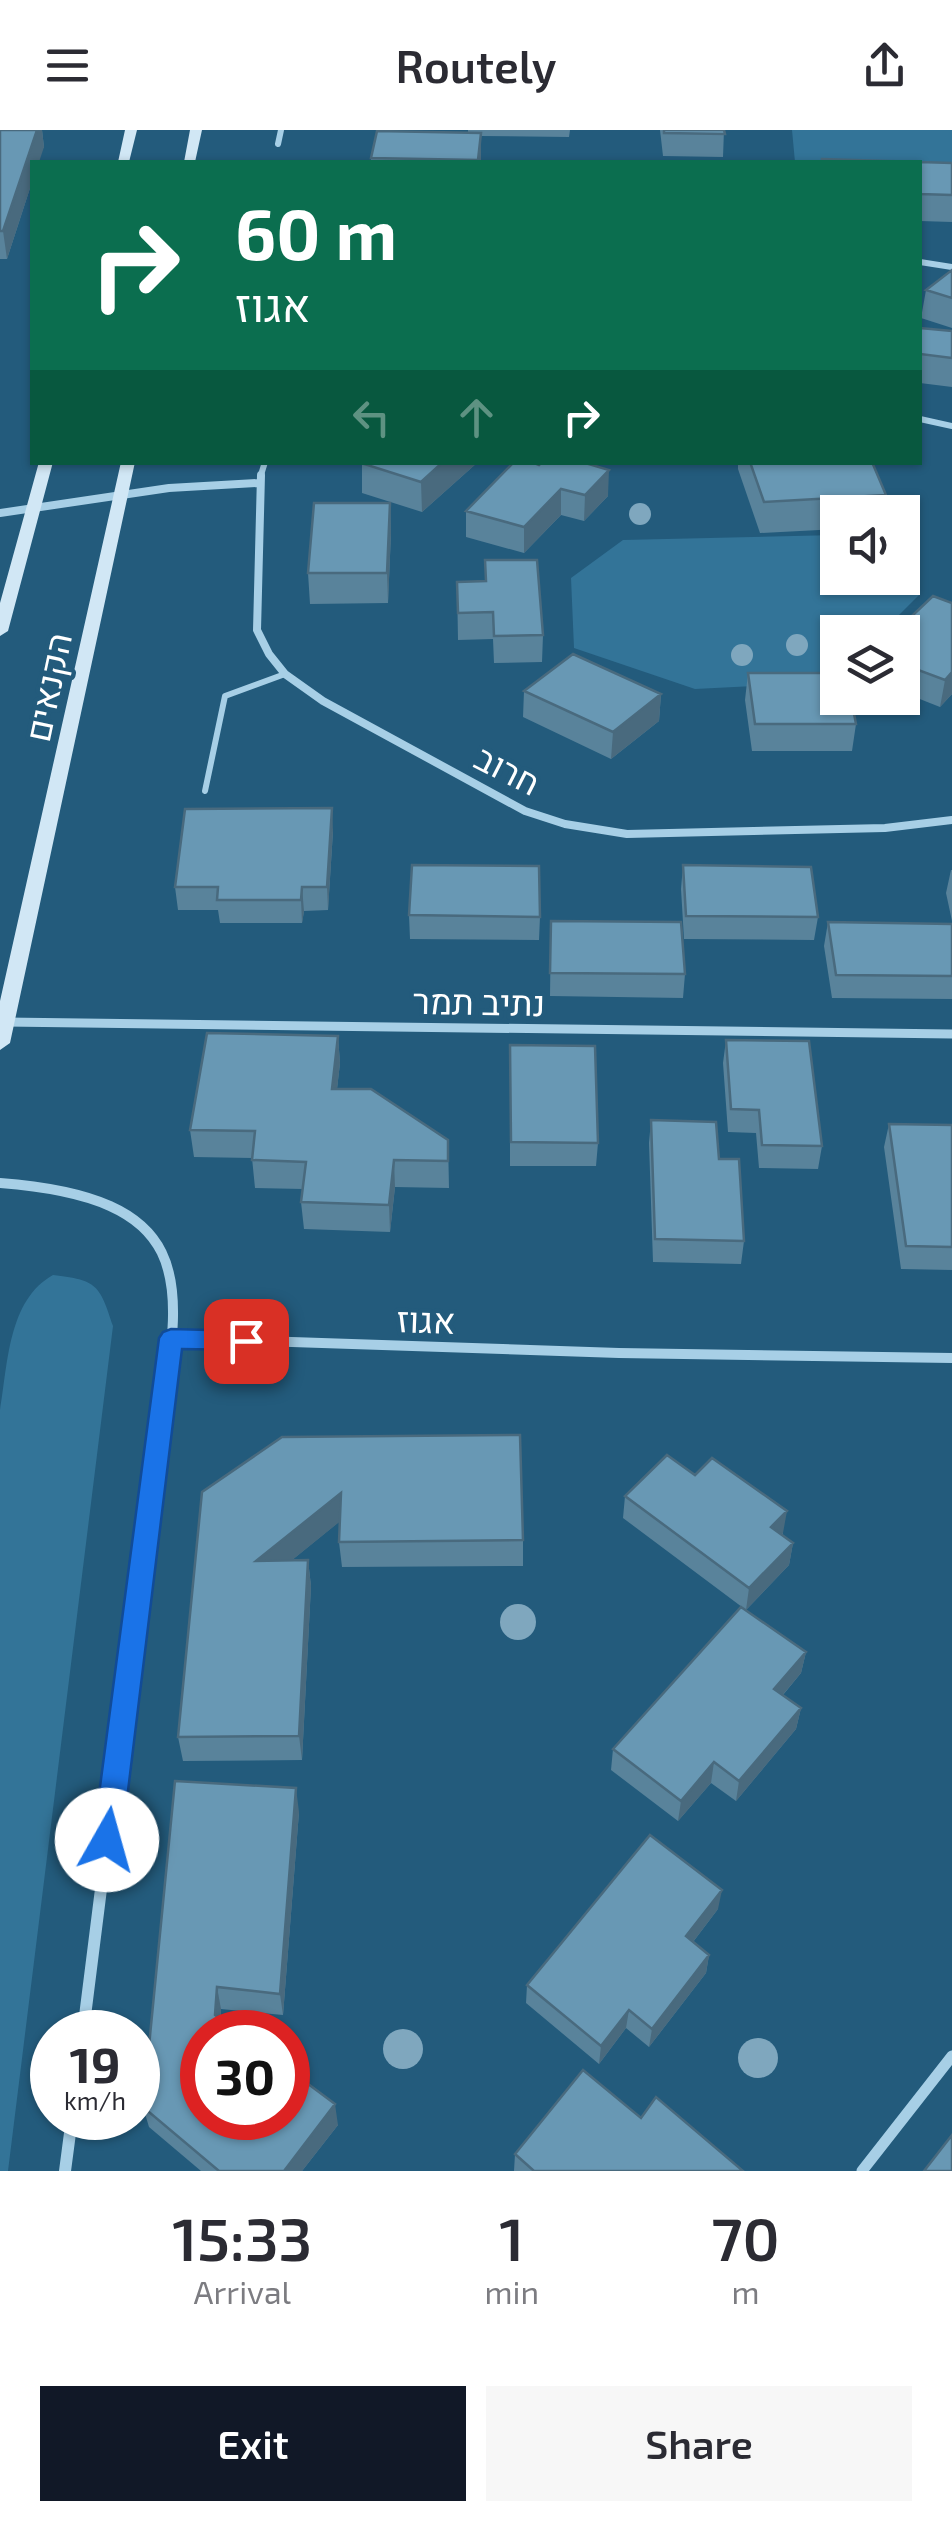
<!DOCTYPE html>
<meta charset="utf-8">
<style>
:root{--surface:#fff;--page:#f7f7f7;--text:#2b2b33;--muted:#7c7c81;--accent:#111827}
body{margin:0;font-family:"Exo 2",Heebo,sans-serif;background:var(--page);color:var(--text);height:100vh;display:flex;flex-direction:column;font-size:38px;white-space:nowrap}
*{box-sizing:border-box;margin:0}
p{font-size:32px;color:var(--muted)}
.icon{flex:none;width:55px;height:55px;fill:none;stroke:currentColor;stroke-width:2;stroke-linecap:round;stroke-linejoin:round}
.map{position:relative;height:2041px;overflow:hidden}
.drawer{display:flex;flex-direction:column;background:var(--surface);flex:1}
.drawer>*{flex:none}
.hud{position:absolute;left:30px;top:30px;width:892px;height:305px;border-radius:0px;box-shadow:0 2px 8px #0004;background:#0b6e4f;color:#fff;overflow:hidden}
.tools{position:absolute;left:820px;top:365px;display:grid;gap:20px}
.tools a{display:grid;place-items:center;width:100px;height:100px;border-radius:0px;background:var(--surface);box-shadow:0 2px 8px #0004;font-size:50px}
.speed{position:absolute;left:30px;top:1880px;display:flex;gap:20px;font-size:50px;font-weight:700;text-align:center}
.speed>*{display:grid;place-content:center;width:130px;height:130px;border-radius:50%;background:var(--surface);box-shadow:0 2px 8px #0004;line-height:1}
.speed small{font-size:25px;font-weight:400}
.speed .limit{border:15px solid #d22;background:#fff;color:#111}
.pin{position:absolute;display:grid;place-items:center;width:85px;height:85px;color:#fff;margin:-42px;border-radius:20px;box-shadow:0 5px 15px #0006}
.me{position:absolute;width:110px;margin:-55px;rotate:7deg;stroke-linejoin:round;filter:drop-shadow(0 0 8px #0008)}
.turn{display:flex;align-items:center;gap:35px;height:210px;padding:0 40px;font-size:45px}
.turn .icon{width:130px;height:130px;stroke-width:2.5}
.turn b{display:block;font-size:70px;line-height:85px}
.lanes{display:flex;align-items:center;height:95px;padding:0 40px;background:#0003;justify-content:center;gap:50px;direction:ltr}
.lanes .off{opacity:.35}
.eta{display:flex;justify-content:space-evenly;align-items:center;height:170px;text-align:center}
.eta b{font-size:60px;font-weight:600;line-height:70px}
.primary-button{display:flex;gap:20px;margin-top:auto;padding:20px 40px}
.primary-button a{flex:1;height:115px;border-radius:0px;background:var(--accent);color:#fff;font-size:40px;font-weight:600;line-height:115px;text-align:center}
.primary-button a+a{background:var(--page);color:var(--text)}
header{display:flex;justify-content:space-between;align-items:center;height:130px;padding:0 40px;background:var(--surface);font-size:45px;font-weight:600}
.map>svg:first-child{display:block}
.green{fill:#337498}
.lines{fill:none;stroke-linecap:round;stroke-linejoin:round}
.service{stroke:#a7cfe6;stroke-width:6}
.pedestrian-far1{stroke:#a7cfe6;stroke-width:9}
.pedestrian{stroke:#a7cfe6;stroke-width:11}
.minor-far3{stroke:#a7cfe6;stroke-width:6}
.minor-far2{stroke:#a7cfe6;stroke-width:8}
.minor-far1{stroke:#a7cfe6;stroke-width:10}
.minor{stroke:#a7cfe6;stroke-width:12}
.secondary{fill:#d1e7f5;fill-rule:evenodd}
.tree{fill:#7fa7be}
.wall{fill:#59839b}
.shaded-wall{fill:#496a7e}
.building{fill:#6898b4;stroke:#496a7e;stroke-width:2.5}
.route{fill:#1a73e8;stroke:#114b97;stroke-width:2.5}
.labels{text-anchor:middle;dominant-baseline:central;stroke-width:9;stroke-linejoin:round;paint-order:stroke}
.street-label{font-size:35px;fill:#fff;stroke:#235b7c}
</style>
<header><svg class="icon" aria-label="menu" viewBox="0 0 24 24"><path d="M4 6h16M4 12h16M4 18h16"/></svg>Routely<svg class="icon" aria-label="share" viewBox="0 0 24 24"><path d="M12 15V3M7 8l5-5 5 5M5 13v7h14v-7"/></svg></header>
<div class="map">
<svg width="952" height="2041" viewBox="0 0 952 2041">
<rect width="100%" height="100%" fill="#235b7c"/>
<!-- green -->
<path class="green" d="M792,0H952V40L920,32H795Z
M837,405L838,448H902L903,421L920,464L882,502H838L834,552L695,559L574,518L571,448L623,410Z
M53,1145C97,1150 100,1155 113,1196L8,2041H0V1280C8,1234 8,1170 53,1145Z"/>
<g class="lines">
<!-- service -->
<path class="service" d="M205,661L225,566L285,544"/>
<!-- pedestrian-far1 -->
<path class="pedestrian-far1" d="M5,892L952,904"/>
<!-- pedestrian -->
<path class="pedestrian" d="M862,2041L952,1926"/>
<!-- minor-far3 -->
<path class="minor-far3" d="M278,14L281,0
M920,132L952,137
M920,289L952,296
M260,348L265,332"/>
<!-- minor-far2 -->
<path class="minor-far2" d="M261,345L257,500L269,524L285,544L323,571L525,681L565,694L627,704L885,698L952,690
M0,383L169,358L258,353"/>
<!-- minor-far1 -->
<path class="minor-far1" d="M0,1053C222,1070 175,1171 154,1341
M171,1208L619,1223L952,1228"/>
<!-- minor -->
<path class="minor" d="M83,1902L154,1338
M65,2041L72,1988"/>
<!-- secondary -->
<path class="secondary" d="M125,0H137L129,32H118Z
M190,0H202L195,32H184Z
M39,332H53L8,501L0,506V473Z
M121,332H135L10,913L0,920V871Z"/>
</g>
<!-- trees -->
<g class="tree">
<circle cx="640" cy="384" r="11"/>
<circle cx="797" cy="515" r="11"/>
<circle cx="742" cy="525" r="11"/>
<circle cx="518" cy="1492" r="18"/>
<circle cx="403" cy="1919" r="20"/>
<circle cx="758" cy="1928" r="20"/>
</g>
<!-- wall -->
<path class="wall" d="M0,0H42L44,17L32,32V52L7,129H0Z
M468,0H570L569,7L481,6V32H371V28L468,3Z
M660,0H724L723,27L663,26Z
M920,32L952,33V92L920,91Z
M952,140V198L921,188L926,160Z
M920,198L952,201V257L920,253Z
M362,332H478L422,382L362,363Z
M738,332H872L886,365L884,382H838V399L760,403L738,339Z
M539,335L608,366L584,391L561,385L524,423L466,407V381Z
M390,373L391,403L388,473L310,474L308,443Z
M485,430L543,505L542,532L494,533L493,509L458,510L457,452L485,451Z
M933,466L952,564L940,577L902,562V502Z
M748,543L856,594L852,621H752L745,570Z
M524,561L661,564L659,591L611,629L523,587Z
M333,701L328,780L304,781L302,793H220L218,780H178L175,757Z
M683,735L818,787L814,810L684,809L681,759Z
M951,740H952V791L946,763Z
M409,785L540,787L539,810L410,809Z
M551,791L685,844L683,868L550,866Z
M828,792L952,794V869L832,868L824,816Z
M338,906L340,933L337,959L448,1010L449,1058L395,1057L390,1102L304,1099L301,1072L303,1059L255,1058L252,1028L194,1027L190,1000Z
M726,910L822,1016L818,1039L759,1038L756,1003L728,1002L723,933Z
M510,915L598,1013L596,1036H510Z
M651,990L719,1029L744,1111L741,1134L653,1132L649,1013Z
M889,994L952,995V1140L901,1139L884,1017Z
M202,1362L523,1410V1436L342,1437L339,1412L340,1391L292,1430H308L311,1456L302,1630L183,1631L178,1607Z
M625,1366L783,1403L782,1405L793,1413L789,1435L746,1480L623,1388Z
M806,1522L801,1543L783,1565L801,1578L796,1599L736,1671L711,1653L678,1691L611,1640L613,1619Z
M299,1682L283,1885L221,1879V1890L338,1995L302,2041H201L149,1997L143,1977Z
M718,1779L693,1812L709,1825L706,1843L649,1917L626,1898L599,1934L526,1873L527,1855Z
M641,1988L743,2041H514L515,2024Z"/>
<!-- shaded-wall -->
<path class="shaded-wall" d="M37,0H42L44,17L39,32H32V52L7,129L3,101Z
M481,3V32H478Z
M443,332H478L422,382L421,352Z
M609,340L608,366L584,391L585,365Z
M561,359V385L524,423V397Z
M390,373L391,403L388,473L387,443Z
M952,542V564L940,577L945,550Z
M661,564L659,591L611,629L613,602Z
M332,678L333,701L328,780L327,757Z
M302,757L304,781L302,793L301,770Z
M338,906L340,933L334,986L332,959Z
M394,1030L395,1057L390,1102L389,1075Z
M341,1363L343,1389L260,1456L256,1431Z
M787,1381L783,1403L767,1419L771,1397Z
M793,1413L789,1435L746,1480L749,1458Z
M308,1430L311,1456L302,1630L299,1606Z
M806,1522L801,1543L770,1580L774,1559Z
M801,1578L796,1599L736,1671L739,1651Z
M714,1632L711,1653L678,1691L681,1671Z
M296,1658L299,1682L283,1885L280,1864Z
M722,1760L718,1779L683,1825L686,1806Z
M709,1825L706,1843L649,1917L652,1899Z
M217,1857L221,1879L220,1902L215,1885Z
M629,1880L626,1898L599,1934L601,1916Z
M335,1974L338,1995L302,2041H284Z"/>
<!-- building -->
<path class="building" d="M0,0H37L3,101H0Z
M664,0H724L725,4L664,3Z
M377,1L481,3L478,30L371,28Z
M822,29L952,33V65L920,64V32H822Z
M952,140V168L926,160Z
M920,198L952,201V228L920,224Z
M362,332H443L421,352L361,333Z
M514,332H532L539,335L542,332H582L609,340L585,365L561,359L524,397L466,381Z
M750,332H872L886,365L764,372Z
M314,373H390L387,443H308Z
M485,430H537L543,505L494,506L493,482L458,483L457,452L486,451Z
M933,466L952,473V542L945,550L902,534V502H895Z
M573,524L661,564L613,602L524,561Z
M748,543H838V568H851L856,594H755Z
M332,678L327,757H302L301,770H217L218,757H175L185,679Z
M412,735L539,736L540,787L409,785Z
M683,735L811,737L818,787L686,786Z
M551,791L681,792L685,844L550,843Z
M828,792L952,794V846L836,845Z
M207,903L338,906L332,959H371L448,1010V1031L394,1030L389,1075L301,1072L306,1032L252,1030L255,1001L190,1000Z
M726,910L809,911L822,1016L762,1015L759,980L731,979Z
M510,915L595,916L598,1013L511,1012Z
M651,990L716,992L719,1029H739L744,1111L655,1109Z
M889,994L952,995V1117L906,1116Z
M520,1305L523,1410L339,1412L341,1363L256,1431L308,1430L299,1606L178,1607L202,1362L282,1307Z
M667,1325L695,1345L712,1328L787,1381L771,1397L793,1413L749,1458L625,1366Z
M741,1477L806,1522L774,1559L801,1578L739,1651L714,1632L681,1671L613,1619Z
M175,1651L296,1658L280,1864L217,1857L215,1885L238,1902H202V1988H288V1939L335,1974L284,2041H219L143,1977Z
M650,1705L722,1760L686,1806L709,1825L652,1899L629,1880L601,1916L527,1855Z
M583,1940L641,1988L656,1967L743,2041H534L515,2024Z
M952,2005V2041H924Z"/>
<!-- route -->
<path class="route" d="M171,1199L246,1201L254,1204L258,1211L254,1218L246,1220L182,1219L122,1710L118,1720L107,1724L97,1720L93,1710L159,1208L163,1202Z"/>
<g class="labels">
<!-- street labels -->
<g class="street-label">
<text transform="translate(47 557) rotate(-78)">הקנאים</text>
<text transform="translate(508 639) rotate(27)">חרוב</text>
<text transform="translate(479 871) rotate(1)">נתיב תמר</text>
<text transform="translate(426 1189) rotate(2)">אגוז</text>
</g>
</g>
</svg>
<div class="tools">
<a><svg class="icon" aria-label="sound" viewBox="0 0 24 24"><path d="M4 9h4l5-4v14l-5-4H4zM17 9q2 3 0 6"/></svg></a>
<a><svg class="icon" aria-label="layers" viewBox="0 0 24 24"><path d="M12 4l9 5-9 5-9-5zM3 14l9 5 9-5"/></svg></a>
</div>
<div class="speed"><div>19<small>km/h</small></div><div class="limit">30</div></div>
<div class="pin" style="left:246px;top:1211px;background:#d93025"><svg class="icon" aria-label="arrive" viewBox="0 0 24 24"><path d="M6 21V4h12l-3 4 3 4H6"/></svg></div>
<svg class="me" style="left:107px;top:1710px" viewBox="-20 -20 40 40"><circle r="19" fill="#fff"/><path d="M0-13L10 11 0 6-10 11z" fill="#1a73e8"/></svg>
<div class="hud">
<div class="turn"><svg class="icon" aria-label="right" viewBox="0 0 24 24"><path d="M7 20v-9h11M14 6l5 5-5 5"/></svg><div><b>60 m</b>אגוז</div></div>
<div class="lanes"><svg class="icon off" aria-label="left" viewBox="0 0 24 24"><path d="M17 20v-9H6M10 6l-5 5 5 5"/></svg><svg class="icon off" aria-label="ahead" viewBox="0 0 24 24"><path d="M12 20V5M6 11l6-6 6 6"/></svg><svg class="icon" aria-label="right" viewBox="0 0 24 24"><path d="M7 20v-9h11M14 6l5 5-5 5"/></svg></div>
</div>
</div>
<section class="drawer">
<div class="eta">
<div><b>15:33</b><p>Arrival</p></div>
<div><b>1</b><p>min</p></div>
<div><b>70</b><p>m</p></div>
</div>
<div class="primary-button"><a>Exit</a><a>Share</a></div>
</section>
